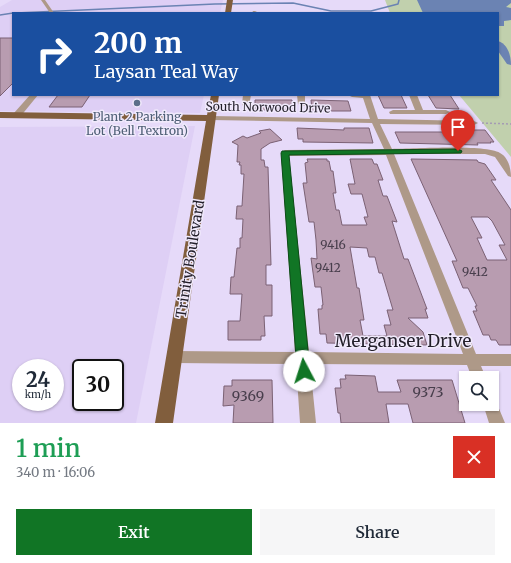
<!DOCTYPE html>
<meta charset="utf-8">
<style>
:root{--surface:#fff;--page:#f6f6f7;--text:#1f2937;--muted:#747a83;--accent:#117525}
body{margin:0;font-family:Merriweather,serif;background:var(--page);color:var(--text);height:100vh;display:flex;flex-direction:column;font-size:15px;white-space:nowrap}
*{box-sizing:border-box;margin:0}
p{font-size:13px;color:var(--muted)}
.icon{flex:none;width:22px;height:22px;fill:none;stroke:currentColor;stroke-width:2;stroke-linecap:round;stroke-linejoin:round}
.map{position:relative;height:423px;overflow:hidden}
.panel{display:flex;flex-direction:column;background:var(--surface);flex:1}
.panel>*{flex:none}
.banner{position:absolute;left:12px;top:12px;width:487px;height:84px;border-radius:0px;box-shadow:0 1px 3px #0004;background:#1a4fa0;color:#fff;overflow:hidden}
.fabs{position:absolute;left:459px;top:371px;display:grid;gap:8px}
.fabs a{display:grid;place-items:center;width:40px;height:40px;border-radius:0px;background:var(--surface);box-shadow:0 1px 3px #0004;font-size:20px}
.speed{position:absolute;left:12px;top:359px;display:flex;gap:8px;font-size:20px;font-weight:700;text-align:center}
.speed>*{display:grid;place-content:center;width:52px;height:52px;border-radius:50%;background:var(--surface);box-shadow:0 1px 3px #0004;line-height:1}
.speed small{font-size:10px;font-weight:400}
.speed .limit{border:2px solid #111;border-radius:6px;background:#fff;color:#111}
.pin{position:absolute;display:grid;place-items:center;width:34px;height:34px;color:#fff;margin:-41px -17px;border-radius:50% 50% 50% 0;rotate:-45deg;box-shadow:0 0 4px #0007}
.pin .icon{rotate:45deg}
.me{position:absolute;width:44px;margin:-22px;rotate:355deg;stroke-linejoin:round;filter:drop-shadow(0 0 3px #0008)}
.turn{display:flex;align-items:center;gap:14px;height:84px;padding:0 16px;font-size:18px}
.turn .icon{width:52px;height:52px;stroke-width:2.5}
.turn b{display:block;font-size:28px;line-height:34px}
.round{display:grid;place-items:center;flex:none;width:42px;height:42px;border-radius:0px;background:var(--page)}
.headline{display:flex;align-items:center;justify-content:space-between;height:68px;padding:0 16px}
h1{font-size:24px;font-weight:600;line-height:30px;color:#1e9e55}
.action{display:flex;gap:8px;margin-top:auto;padding:8px 16px}
.action a{flex:1;height:46px;border-radius:0px;background:var(--accent);color:#fff;font-size:16px;font-weight:600;line-height:46px;text-align:center}
.action a+a{background:var(--page);color:var(--text)}
.map>svg:first-child{display:block}
.built{fill:#decff5;fill-rule:evenodd}
.green{fill:#c1d0ad}
.water{fill:#6b83b3}
.lines{fill:none;stroke-linecap:round;stroke-linejoin:round}
.stream{stroke:#6b83b3;stroke-width:1.5}
.river{fill:#6b83b3;fill-rule:evenodd}
.building{fill:#b89cb0;stroke:#7b6174;fill-rule:evenodd}
.path{stroke:#a49bb3;stroke-width:1.5;stroke-dasharray:2 2;stroke-linecap:butt}
.minor{fill:#ae9988;fill-rule:evenodd}
.major{fill:#815e3d;fill-rule:evenodd}
.route{fill:#117525;stroke:#0b4c18}
.service-dot{fill:#5c6f8a;stroke:#f1eafc;stroke-width:1.5}
.labels{text-anchor:middle;dominant-baseline:central;stroke-width:3;stroke-linejoin:round;paint-order:stroke}
.far-street-label{font-size:12px;fill:#231f2a;stroke:#f1eafc}
.far-service-label{font-size:12px;fill:#4e5e75;stroke:#f1eafc}
.number-label{font-size:12px;fill:#483e4c}
.street-label{font-size:14px;fill:#231f2a;stroke:#f1eafc}
.near-number-label{font-size:14px;fill:#483e4c}
.near-street-label{font-size:17px;fill:#231f2a;stroke:#f1eafc}
</style>
<div class="map">
<svg width="511" height="423" viewBox="0 0 511 423">
<rect width="100%" height="100%" fill="#e6daf9"/>
<!-- built -->
<path class="built" d="M12,0H223L220,13H13V95H204L200,113L0,111V7Z
M195,126L136,423H0V127ZM21,368H55V402H21ZM81,368H115V402H81Z"/>
<!-- green -->
<path class="green" d="M385,0H511V157L459,95H498V13H390Z"/>
<!-- water -->
<path class="water" d="M417,0H511V3L506,7L511,8V20L504,21V26H498V13H423Z"/>
<g class="lines">
<!-- stream -->
<path class="stream" d="M16,13L215,4L293,3L331,11H371L398,4L399,0
M0,15L13,13"/>
<!-- river -->
<path class="river" d="M498,41C508,44 511,56 511,65L507,64L498,51Z"/>
</g>
<!-- building -->
<path class="building" d="M0,38H13V83L0,96Z
M58,95H90L82,107H49Z
M378,95H401L407,108H384Z
M428,95H450L459,109L436,108Z
M255,100H292L293,110H255Z
M311,100L348,101L351,111H312Z
M297,128L344,130V128H369L373,143L303,142V139H298Z
M270,129L282,140L270,143L261,149V160H264L265,167H268L271,265H266V285H272V316H264L265,336H261V340H228V321H240L242,294H230L231,277H234L237,248H240V238H242L243,219H236L237,206H242L244,174H241V165H239L240,162H237L238,145L232,142L243,136L247,138L261,133L259,131Z
M453,130H485L494,142H490L491,143H477L478,145L400,143L395,132H454Z
M307,159H327V161H329L331,171H333L336,193H333L336,210H339L342,225H367L364,217H368L362,194H351L348,184H355L350,159H372L374,164H377L383,180H378L383,196H387L397,222L392,221L404,259H408L427,309H425L428,318H408L423,332L427,345L327,343L326,334H320L318,309H322V305H323L321,287H315L311,258L317,259L316,240L314,222H309L303,183H307L305,163L308,162ZM350,247L367,248L369,257H375L379,273H382L393,310H387L391,325H384L387,336H363L360,320H364L359,288H357Z
M411,159L477,160L478,162L485,164L496,180H491L511,210V345H499L496,340H491L489,335H483L473,311H477L475,306H477L468,288H463L452,261H457ZM471,217H488L492,221L505,245H499L507,260H487L477,238H482Z
M345,375L375,376L378,392H401L397,380H452L465,423H413L408,404H386L389,423H341L340,413H338L335,388H341L340,379H346Z
M232,380H272L273,423H233L234,405L223,406L224,386H232Z"/>
<g class="lines">
<!-- path -->
<path class="path" d="M482,123L511,124"/>
<!-- minor -->
<path class="minor" d="M41,0H45L54,13H50Z
M253,11H255L257,12L252,13Z
M30,95H38L20,117H14V113Z
M243,95H251L249,106H243L242,104Z
M297,95H305V106H302L298,104Z
M348,95H370L378,119L474,121L478,123L474,125L380,124L392,149C413,149 484,144 500,153C508,157 511,168 511,177L508,176L495,157L485,154H394L476,354H511V366H481L486,378H472L467,365L310,364L316,423H300L296,364L175,363L170,361L168,357L170,353L175,351L295,352L281,153L285,150L384,149L372,123L211,120L207,118L211,116L370,119L363,98L352,97ZM386,155L463,354L309,352L289,156Z
M409,95H417L423,110H446L450,112L446,114H390L389,112L393,110H415Z
M492,398L495,399L505,423H489L483,404H492Z"/>
<!-- major -->
<path class="major" d="M227,0H233L231,13H225Z
M211,95H219L173,423H155L206,121L0,118V112L207,115Z"/>
</g>
<!-- route -->
<path class="route" d="M458,149L462,151L461,153L289,155L310,371L308,375L304,377L299,375L297,371L281,153L282,151Z"/>
<!-- markers -->
<circle class="service-dot" cx="137" cy="103" r="4"/>
<g class="labels">
<!-- far-street labels -->
<g class="far-street-label">
<text transform="translate(268 107) rotate(1)">South Norwood Drive</text>
</g>
<!-- far-service labels -->
<g class="far-service-label">
<text x="137" y="116">Plant 2 Parking<tspan x="137" dy="14">Lot (Bell Textron)</tspan></text>
</g>
<!-- number labels -->
<g class="number-label">
<text x="333" y="244">9416</text>
<text x="328" y="267">9412</text>
<text x="475" y="271">9412</text>
</g>
<!-- street labels -->
<g class="street-label">
<text transform="translate(190 259) rotate(-81)">Trinity Boulevard</text>
</g>
<!-- near-number labels -->
<g class="near-number-label">
<text x="428" y="392">9373</text>
<text x="248" y="396">9369</text>
</g>
<!-- near-street labels -->
<g class="near-street-label">
<text x="403" y="341">Merganser Drive</text>
</g>
</g>
</svg>
<div class="fabs">
<a><svg class="icon" aria-label="search" viewBox="0 0 24 24"><circle cx="10" cy="10" r="6"/><path d="M15 15l6 6"/></svg></a>
</div>
<div class="speed"><div>24<small>km/h</small></div><div class="limit">30</div></div>
<div class="pin" style="left:458px;top:151px;background:#d93025"><svg class="icon" aria-label="arrive" viewBox="0 0 24 24"><path d="M6 21V4h12l-3 4 3 4H6"/></svg></div>
<svg class="me" style="left:304px;top:371px" viewBox="-20 -20 40 40"><circle r="19" fill="#fff"/><path d="M0-13L10 11 0 6-10 11z" fill="#117525"/></svg>
<div class="banner">
<div class="turn"><svg class="icon" aria-label="right" viewBox="0 0 24 24"><path d="M7 20v-9h11M14 6l5 5-5 5"/></svg><div><b>200 m</b>Laysan Teal Way</div></div>
</div>
</div>
<section class="panel">
<div class="headline"><div><h1>1 min</h1><p>340 m · 16:06</p></div><a class="round" style="background:#d93025;color:#fff"><svg class="icon" aria-label="close" viewBox="0 0 24 24"><path d="M6 6l12 12M18 6L6 18"/></svg></a></div>
<div class="action"><a>Exit</a><a>Share</a></div>
</section>
